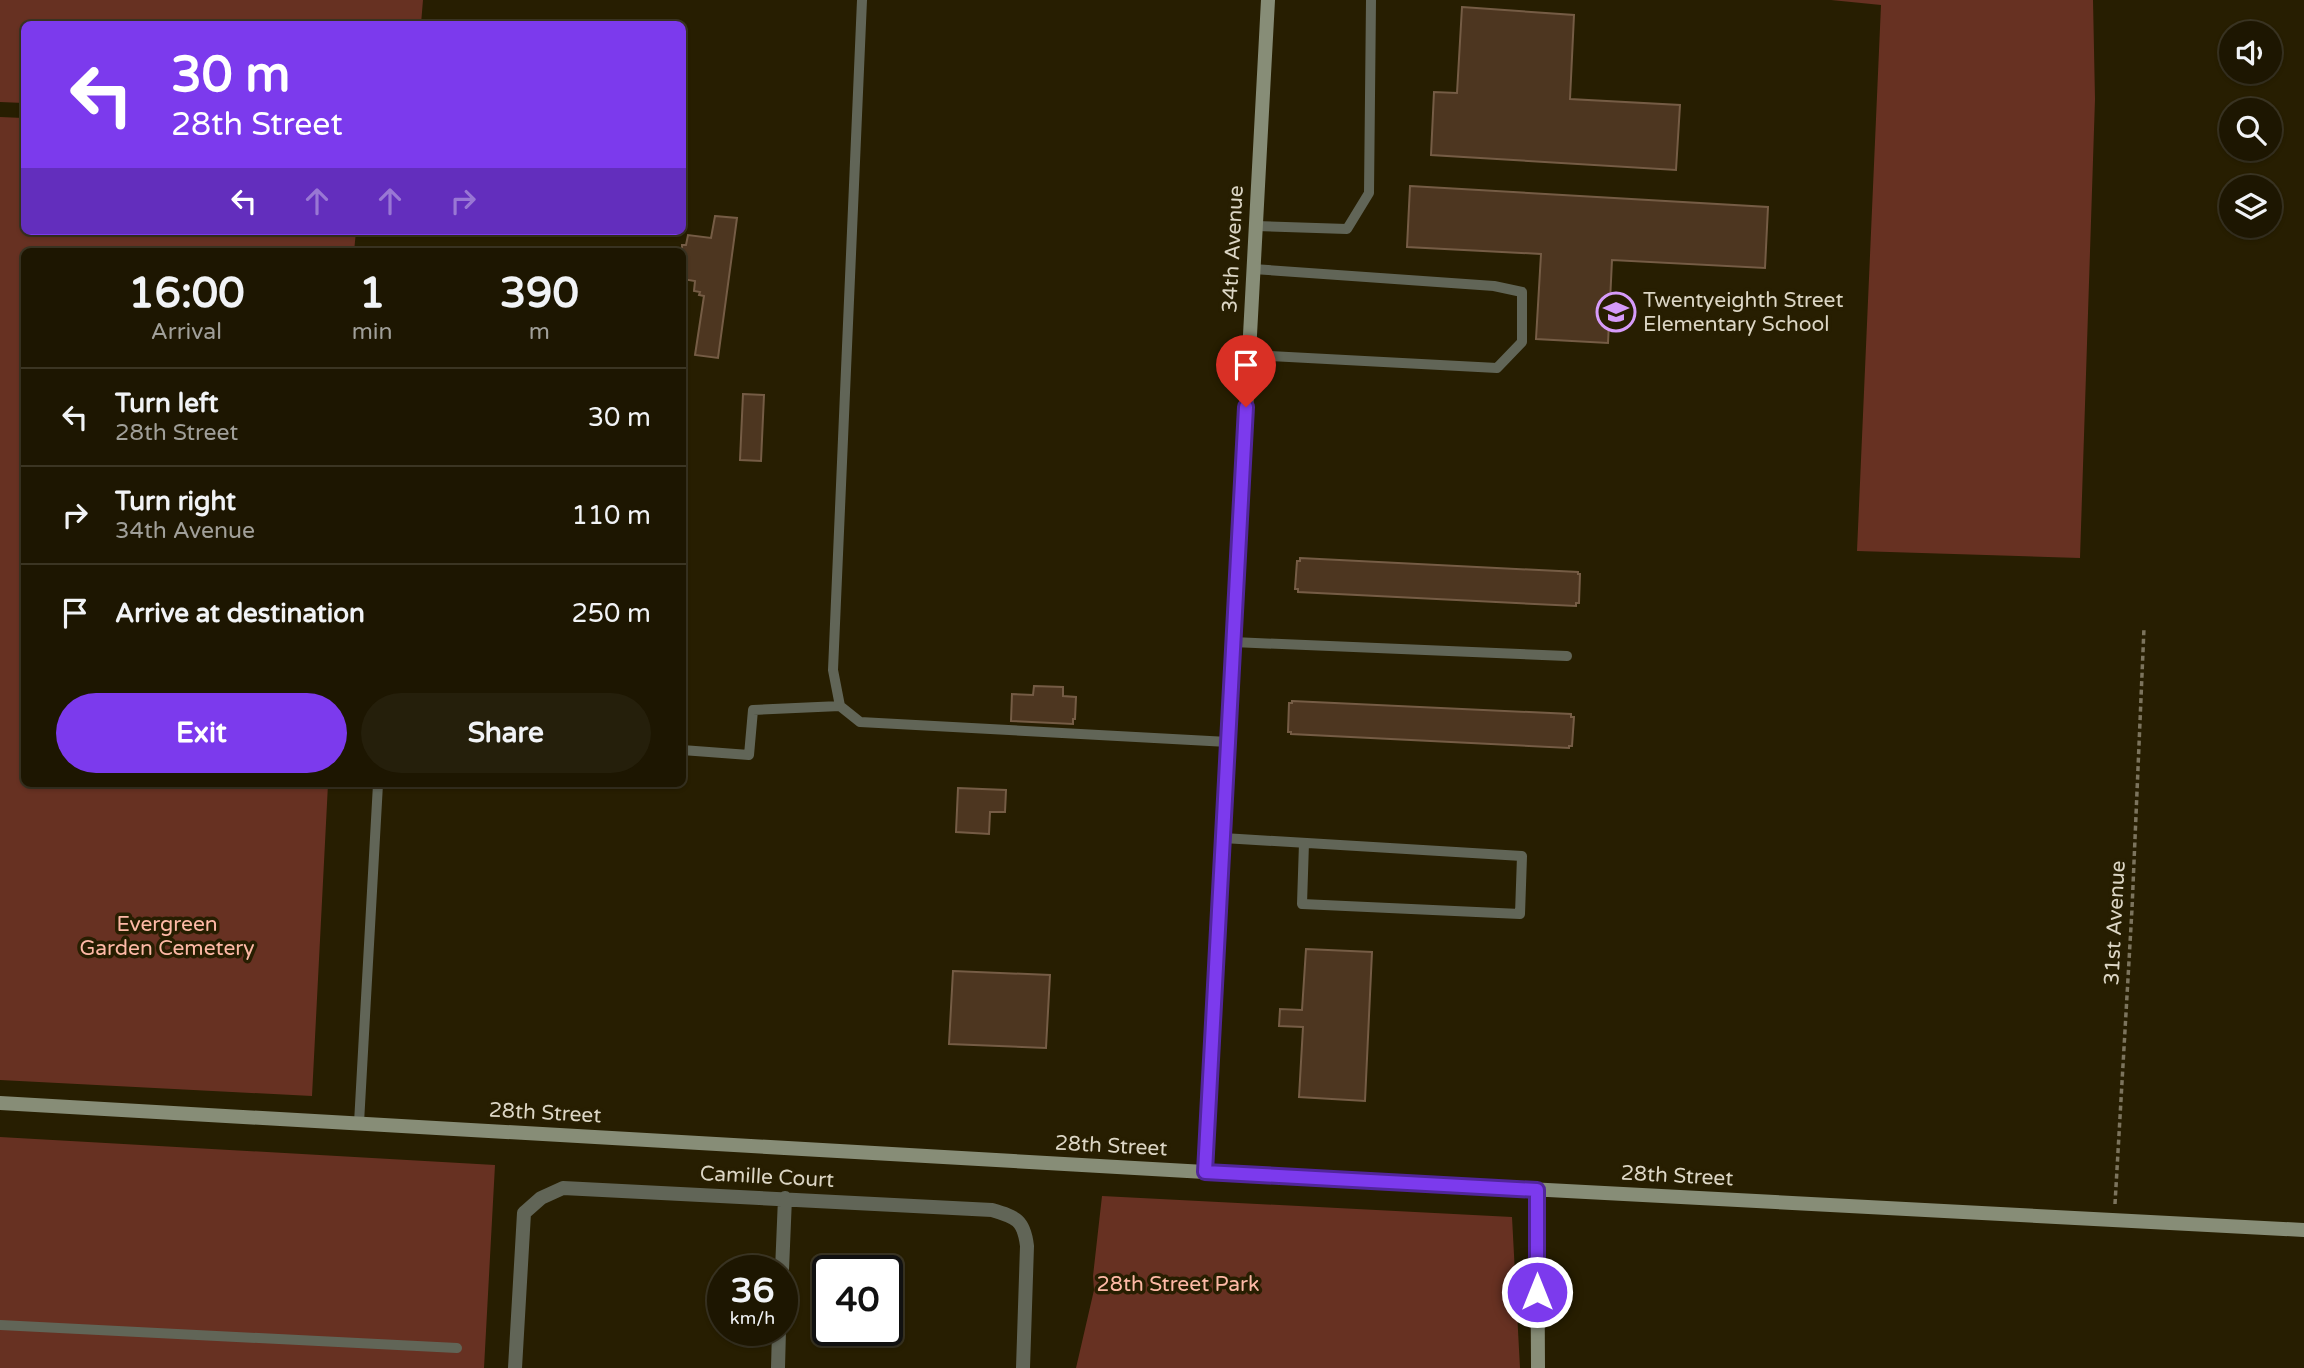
<!DOCTYPE html>
<style>
:root{--surface:#1d1601;--page:#251f0b;--text:#f1f3f6;--muted:#a09f99;--line:#3b3523;--accent:#7c3aed}
body{margin:0;font-family:"Varela Round",sans-serif;background:var(--page);color:var(--text);height:100vh;display:flex;flex-direction:column;font-size:26px;white-space:nowrap}
*{box-sizing:border-box;margin:0}
p{font-size:23px;color:var(--muted)}
.icon{flex:none;width:38px;height:38px;fill:none;stroke:currentColor;stroke-width:2;stroke-linecap:round;stroke-linejoin:round}
.map{position:relative;flex:1;overflow:hidden}
.drawer{position:absolute;left:21px;top:248px;width:665px;height:539px;display:flex;flex-direction:column;background:var(--surface);border-radius:10px;box-shadow:0 2px 5px #0004,0 0 0 2px var(--line)}
.drawer>*{flex:none}
.guide{position:absolute;left:21px;top:21px;width:665px;height:214px;border-radius:10px;box-shadow:0 2px 5px #0004,0 0 0 2px var(--line);background:#7c3aed;color:#fff;overflow:hidden}
.buttons{position:absolute;left:2219px;top:21px;display:grid;gap:14px}
.buttons a{display:grid;place-items:center;width:63px;height:63px;border-radius:50%;background:var(--surface);box-shadow:0 2px 5px #0004,0 0 0 2px var(--line);font-size:35px}
.speed{position:absolute;left:707px;top:1255px;display:flex;gap:14px;font-size:35px;font-weight:700;text-align:center}
.speed>*{display:grid;place-content:center;width:91px;height:91px;border-radius:50%;background:var(--surface);box-shadow:0 2px 5px #0004,0 0 0 2px var(--line);line-height:1}
.speed small{font-size:18px;font-weight:400}
.speed .limit{border:4px solid #111;border-radius:10px;background:#fff;color:#111}
.pin{position:absolute;display:grid;place-items:center;width:60px;height:60px;color:#fff;margin:-72px -30px;border-radius:50% 50% 50% 0;rotate:-45deg;box-shadow:0 0 7px #0007}
.pin .icon{rotate:45deg}
.me{position:absolute;width:77px;margin:-38px;rotate:0deg;stroke-linejoin:round;filter:drop-shadow(0 0 5px #0008)}
.turn{display:flex;align-items:center;gap:24px;height:147px;padding:0 35px;font-size:32px}
.turn .icon{width:91px;height:91px;stroke-width:2.5}
.turn b{display:block;font-size:49px;line-height:60px}
.lanes{display:flex;align-items:center;height:66px;padding:0 35px;background:#0003;justify-content:center;gap:35px;direction:ltr}
.lanes .off{opacity:.35}
.eta{display:flex;justify-content:space-evenly;align-items:center;height:119px;text-align:center}
.eta b{font-size:42px;font-weight:800;line-height:49px}
.action{display:flex;gap:14px;margin-top:auto;padding:14px 35px}
.action a{flex:1;height:80px;border-radius:42px;background:var(--accent);color:#fff;font-size:28px;font-weight:800;line-height:80px;text-align:center}
.action a+a{background:var(--page);color:var(--text)}
ul{padding:0;list-style:none}
li{display:flex;align-items:center;gap:21px;height:98px;padding:0 35px;border-top:2px solid var(--line)}
li div{flex:1}
li b{display:block;font-size:26px}
li em{font-style:normal}
.map>svg:first-child{display:block}
.green{fill:#673122}
.building{fill:#4d3620;stroke:#755c45;stroke-width:2}
.lines{fill:none;stroke-linecap:round;stroke-linejoin:round}
.path{stroke:#7c745d;stroke-width:3.5;stroke-dasharray:5 3.5;stroke-linecap:butt}
.lane{stroke:#616557;stroke-width:10}
.street{stroke:#616557;stroke-width:14}
.secondary{stroke:#878d77;stroke-width:14}
.route-casing{stroke:#51269a;stroke-width:18}
.route{stroke:#7c3aed;stroke-width:12}
.labels{text-anchor:middle;dominant-baseline:central;stroke-width:7;stroke-linejoin:round;paint-order:stroke}
.street-label{font-size:21px;fill:#dcd6c5;stroke:#271e01}
.poi-label{font-size:21px;fill:#dcd6c5;stroke:#271e01;text-anchor:start}
.park-label{font-size:21px;fill:#feb9a6;stroke:#271e01}
</style>
<div class="map">
<svg width="2304" height="1368" viewBox="0 0 2304 1368">
<rect width="100%" height="100%" fill="#271e01"/>
<!-- green -->
<path class="green" d="M0,0H423L421,24H24V103L0,102Z
M1831,0H2093L2095,99L2080,558L1857,551L1881,5Z
M0,117L24,118V231H356L354,252H24V784H328L312,1096L0,1080Z
M0,1137L495,1165L484,1368H0Z
M1102,1196L1512,1217L1520,1368H1076L1094,1290L1093,1276Z"/>
<!-- building -->
<path class="building" d="M1462,7L1574,15L1570,99L1680,105L1676,170L1431,155L1434,92L1457,93Z
M1410,186L1768,207L1765,268L1612,260L1608,343L1536,339L1541,254L1407,247Z
M715,216L737,218L718,358L695,355L704,296L699,295L700,292L694,291L695,281L682,279V245H686L688,235L711,238Z
M743,394L764,395L761,461L740,460Z
M1300,558L1578,572V574H1580L1579,603H1576V606L1298,592V589H1295L1297,561H1300Z
M1034,686L1063,687V696L1076,697L1075,719H1073V724L1011,721L1012,694L1033,695Z
M1292,701L1571,714V717H1574L1572,746H1569V748L1291,734V732H1288L1289,703H1292Z
M958,788L1006,790L1005,812H990L989,834L956,832Z
M1306,949L1372,952L1365,1101L1299,1097L1303,1027L1279,1026L1280,1009L1302,1010Z
M953,971L1050,975L1046,1048L949,1044Z"/>
<g class="lines">
<!-- path -->
<path class="path" d="M2115,1204L2132,909L2144,628"/>
<!-- lane -->
<path class="lane" d="M862,0L833,670L840,706L860,722L1228,742
M1256,226L1347,229L1369,193L1371,0
M1249,355L1497,368L1522,342V292L1494,286L1253,269
M1233,642L1567,656
M682,750L749,755L753,710L840,706
M1223,838L1522,856L1520,914L1302,904L1304,843
M359,1123L378,784
M0,1325L457,1348"/>
<!-- street -->
<path class="street" d="M782,1270L785,1198
M515,1368L524,1213L541,1198L563,1188L992,1210C1016,1217 1024,1220 1027,1246L1023,1368
M778,1368L779,1330"/>
<!-- secondary -->
<path class="secondary" d="M0,1103L1205,1172L2304,1230
M1205,1172L1268,0
M1537,1190L1538,1368"/>
</g>
<g class="lines">
<defs>
<path id="route" d="M1246,407L1205,1172L1537,1190V1292"/>
</defs>
<!-- route casing -->
<use href="#route" class="route-casing"/>
<!-- route -->
<use href="#route" class="route"/>
</g>
<!-- icons -->
<defs>
<symbol id="school-ring" viewBox="-11 -11 22 22"><circle r="9.5" fill="#271e01" stroke="#d69bfa" stroke-width="1.5"/><path d="M0-5L7-2L0 1L-7-2ZM-4 1L0 2.5L4 1V4Q0 6-4 4Z" fill="#d69bfa"/></symbol>
</defs>
<g fill-rule="evenodd">
<use href="#school-ring" x="1594" y="290" width="44" height="44"/>
</g>
<g class="labels">
<!-- street labels -->
<g class="street-label">
<text transform="translate(1233 249) rotate(-87)">34th Avenue</text>
<text transform="translate(2115 923) rotate(-87)">31st Avenue</text>
<text transform="translate(545 1113) rotate(3)">28th Street</text>
<text transform="translate(1111 1146) rotate(3)">28th Street</text>
<text transform="translate(1677 1176) rotate(3)">28th Street</text>
<text transform="translate(767 1177) rotate(3)">Camille Court</text>
</g>
<!-- poi labels -->
<g class="poi-label">
<text x="1643" y="300">Twentyeighth Street<tspan x="1643" dy="24">Elementary School</tspan></text>
</g>
<!-- park labels -->
<g class="park-label">
<text x="167" y="924">Evergreen<tspan x="167" dy="24">Garden Cemetery</tspan></text>
<text x="1178" y="1284">28th Street Park</text>
</g>
</g>
</svg>
<div class="buttons">
<a><svg class="icon" aria-label="sound" viewBox="0 0 24 24"><path d="M4 9h4l5-4v14l-5-4H4zM17 9q2 3 0 6"/></svg></a>
<a><svg class="icon" aria-label="search" viewBox="0 0 24 24"><circle cx="10" cy="10" r="6"/><path d="M15 15l6 6"/></svg></a>
<a><svg class="icon" aria-label="layers" viewBox="0 0 24 24"><path d="M12 4l9 5-9 5-9-5zM3 14l9 5 9-5"/></svg></a>
</div>
<div class="speed"><div>36<small>km/h</small></div><div class="limit">40</div></div>
<div class="pin" style="left:1246px;top:407px;background:#d93025"><svg class="icon" aria-label="arrive" viewBox="0 0 24 24"><path d="M6 21V4h12l-3 4 3 4H6"/></svg></div>
<svg class="me" style="left:1537px;top:1292px" viewBox="-20 -20 40 40"><circle r="17" fill="#7c3aed" stroke="#fff" stroke-width="3"/><path d="M0-11L8 9 0 5-8 9z" fill="#fff"/></svg>
<div class="guide">
<div class="turn"><svg class="icon" aria-label="left" viewBox="0 0 24 24"><path d="M17 20v-9H6M10 6l-5 5 5 5"/></svg><div><b>30 m</b>28th Street</div></div>
<div class="lanes"><svg class="icon" aria-label="left" viewBox="0 0 24 24"><path d="M17 20v-9H6M10 6l-5 5 5 5"/></svg><svg class="icon off" aria-label="ahead" viewBox="0 0 24 24"><path d="M12 20V5M6 11l6-6 6 6"/></svg><svg class="icon off" aria-label="ahead" viewBox="0 0 24 24"><path d="M12 20V5M6 11l6-6 6 6"/></svg><svg class="icon off" aria-label="right" viewBox="0 0 24 24"><path d="M7 20v-9h11M14 6l5 5-5 5"/></svg></div>
</div>
<section class="drawer">
<div class="eta">
<div><b>16:00</b><p>Arrival</p></div>
<div><b>1</b><p>min</p></div>
<div><b>390</b><p>m</p></div>
</div>
<ul>
<li><svg class="icon" aria-label="left" viewBox="0 0 24 24"><path d="M17 20v-9H6M10 6l-5 5 5 5"/></svg><div><b>Turn left</b><p>28th Street</p></div><em>30 m</em></li>
<li><svg class="icon" aria-label="right" viewBox="0 0 24 24"><path d="M7 20v-9h11M14 6l5 5-5 5"/></svg><div><b>Turn right</b><p>34th Avenue</p></div><em>110 m</em></li>
<li><svg class="icon" aria-label="arrive" viewBox="0 0 24 24"><path d="M6 21V4h12l-3 4 3 4H6"/></svg><div><b>Arrive at destination</b></div><em>250 m</em></li>
</ul>
<div class="action"><a>Exit</a><a>Share</a></div>
</section>
</div>
